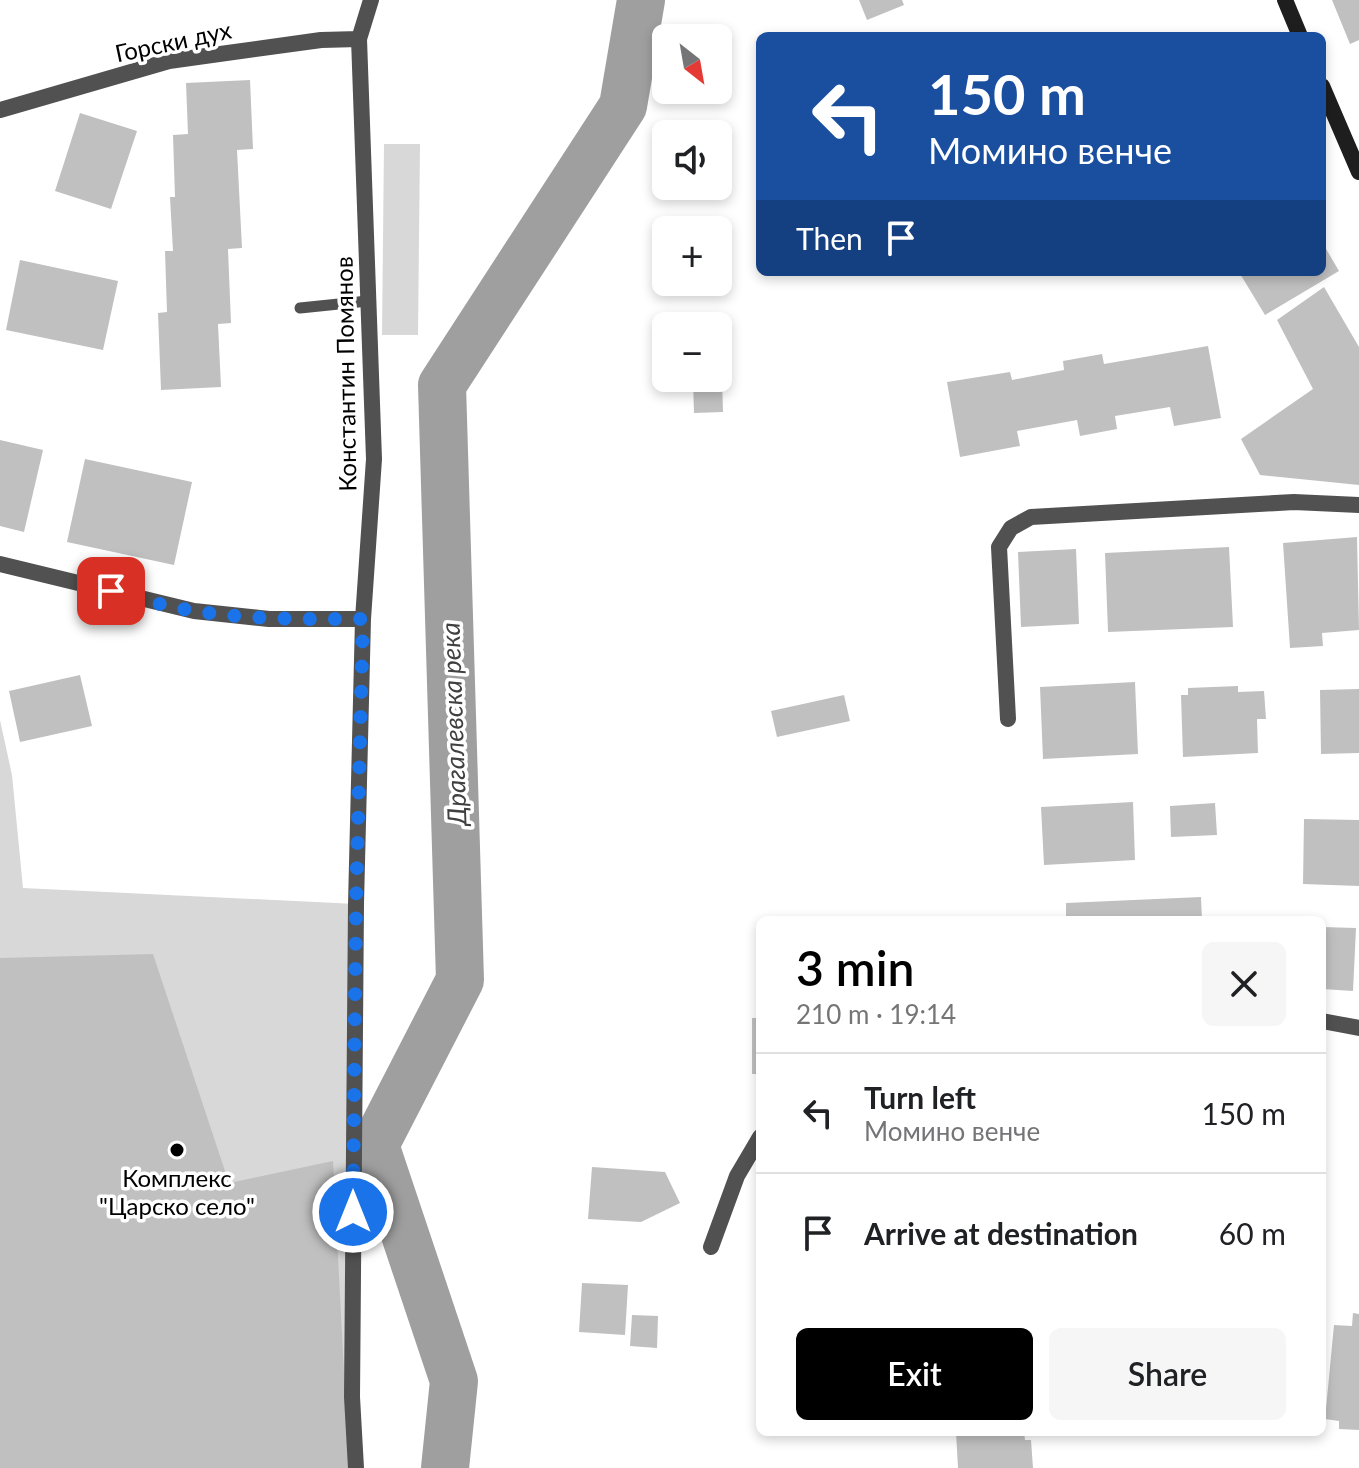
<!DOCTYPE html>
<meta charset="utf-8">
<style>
:root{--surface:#fff;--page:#f6f6f6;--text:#202124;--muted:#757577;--line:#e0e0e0;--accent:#000}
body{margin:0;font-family:Lato,sans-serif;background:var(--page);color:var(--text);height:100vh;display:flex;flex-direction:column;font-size:30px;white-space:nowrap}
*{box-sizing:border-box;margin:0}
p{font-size:26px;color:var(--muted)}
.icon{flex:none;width:44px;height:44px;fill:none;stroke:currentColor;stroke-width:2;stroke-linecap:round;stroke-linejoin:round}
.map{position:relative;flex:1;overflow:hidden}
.side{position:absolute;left:756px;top:916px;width:570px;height:520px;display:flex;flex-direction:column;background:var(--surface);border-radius:12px;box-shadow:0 4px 12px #0003}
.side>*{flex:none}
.top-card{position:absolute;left:756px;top:32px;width:570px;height:244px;border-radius:12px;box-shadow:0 4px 12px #0003;background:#1a4fa0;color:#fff;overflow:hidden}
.needle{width:52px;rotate:149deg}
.buttons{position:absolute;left:652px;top:24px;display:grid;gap:16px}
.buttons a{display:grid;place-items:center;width:80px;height:80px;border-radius:12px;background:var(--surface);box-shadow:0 4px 12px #0003;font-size:40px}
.pin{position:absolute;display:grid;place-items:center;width:68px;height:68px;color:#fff;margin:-34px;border-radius:16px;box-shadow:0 4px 12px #0006}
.me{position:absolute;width:88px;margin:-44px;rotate:0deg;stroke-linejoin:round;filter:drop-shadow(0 0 6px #0008)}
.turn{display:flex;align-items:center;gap:28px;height:168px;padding:0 40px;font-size:36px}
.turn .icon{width:104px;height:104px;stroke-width:2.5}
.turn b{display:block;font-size:56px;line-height:68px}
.then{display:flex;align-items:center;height:76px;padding:0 40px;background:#0003;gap:16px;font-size:30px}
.round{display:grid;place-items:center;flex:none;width:84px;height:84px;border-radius:12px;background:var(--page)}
.head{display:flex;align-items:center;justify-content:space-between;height:136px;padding:0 40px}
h1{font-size:48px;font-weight:600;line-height:60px;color:var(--accent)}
.button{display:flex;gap:16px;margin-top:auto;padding:16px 40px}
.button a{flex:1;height:92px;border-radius:12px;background:var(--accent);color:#fff;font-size:32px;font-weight:600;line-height:92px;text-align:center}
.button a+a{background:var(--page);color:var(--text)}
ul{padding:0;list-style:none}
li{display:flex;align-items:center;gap:24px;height:120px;padding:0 40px;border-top:2px solid var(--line)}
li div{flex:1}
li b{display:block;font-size:30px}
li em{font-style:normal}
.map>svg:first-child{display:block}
.green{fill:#d8d8d8}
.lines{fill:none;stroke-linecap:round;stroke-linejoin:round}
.river{stroke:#9f9f9f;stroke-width:48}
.building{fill:#c0c0c0}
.service{stroke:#515151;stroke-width:11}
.minor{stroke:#515151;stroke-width:16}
.secondary{stroke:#1e1e1e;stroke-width:16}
.route{stroke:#1a73e8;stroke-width:14;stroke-dasharray:0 25.2}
.poi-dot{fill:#000;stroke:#fff;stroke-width:3}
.labels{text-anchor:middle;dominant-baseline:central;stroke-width:7;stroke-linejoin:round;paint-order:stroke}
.street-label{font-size:24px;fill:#000;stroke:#fff}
.poi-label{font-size:24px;fill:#000;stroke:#fff}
.water-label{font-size:26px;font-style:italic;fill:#404040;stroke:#fff}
</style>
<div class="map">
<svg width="1359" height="1468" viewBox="0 0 1359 1468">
<rect width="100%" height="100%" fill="#fff"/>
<!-- green -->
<path class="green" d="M384,144H420L418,335H382Z
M0,720L12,775L23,888L356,904L352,1397L0,1468Z"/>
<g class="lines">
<!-- river -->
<path class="river" d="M445,1468L454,1381L375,1145L460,980L442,385L623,106L641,0"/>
</g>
<!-- building -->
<path class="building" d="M859,0H902L904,5L867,20Z
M1332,0H1359V40L1350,44Z
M250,80L253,149L237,150L242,248L228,249L231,323L218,324L221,387L161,390L158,313L167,312L165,251H173L170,197H175L173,135L188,134L186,83Z
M80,113L137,131L111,209L55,191Z
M1322,242L1339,271L1265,315L1239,272H1322Z
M20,260L118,281L103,350L6,330Z
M1324,287L1359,347V485L1260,475L1241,439L1313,389L1277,320Z
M1208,346L1221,418L1174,426L1170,407L1115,416L1117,429L1080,436L1077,420L1017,431L1020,446L960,457L947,382L1010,372L1012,380L1064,370L1063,361L1102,354L1104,364Z
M722,379L723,412L694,413L693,381Z
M0,440L43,450L24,532L0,526Z
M85,459L192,482L174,565L67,542Z
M1357,537L1359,630L1322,633L1323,646L1290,648L1283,543Z
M1229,547L1233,627L1108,632L1105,553Z
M1076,549L1079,624L1021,627L1018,552Z
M80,675L92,726L20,742L9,691Z
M1135,682L1138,754L1043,759L1040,687Z
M1238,686V692L1264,691L1266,719H1257L1258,753L1183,757L1181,695H1188V688Z
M1359,689V753L1321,754L1320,690Z
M844,695L850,721L777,737L771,711Z
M1133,802L1135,860L1044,865L1041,807Z
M1215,803L1217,835L1171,837L1170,806Z
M1304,819L1359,820V886L1303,884Z
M1201,897L1202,920H1066V903Z
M1322,927L1356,928L1353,991L1322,989Z
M153,954L229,1183L333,1161L349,1468H0V958Z
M752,1018H760V1074H752Z
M592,1167L665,1172L680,1203L641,1222L588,1219Z
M582,1283L628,1285L625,1335L579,1332Z
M1353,1313L1359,1314V1430L1339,1429V1421L1325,1419L1334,1325L1352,1326Z
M632,1315L658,1316L657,1348L630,1346Z
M956,1432H1024L1025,1440H1031L1033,1468H958Z"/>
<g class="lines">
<!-- service -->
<path class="service" d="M300,308L368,301"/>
<!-- minor -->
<path class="minor" d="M0,110L169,61L321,40L359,39
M0,564L194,611L269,619H363
M1008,719L999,547L1011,528L1031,517L1294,502L1359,505
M1322,1021L1359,1028
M711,1247L737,1176L760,1137
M356,1468L352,1397L356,904L363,619L374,459L359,39L371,0"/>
<!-- secondary -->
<path class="secondary" d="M1285,0L1300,36
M1322,86L1359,172"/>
</g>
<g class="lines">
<!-- route -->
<path class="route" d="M111,591C138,598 167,607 195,611C251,620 306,619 363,619L356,904L353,1212"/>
</g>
<!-- markers -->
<circle class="poi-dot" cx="177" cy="1150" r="8"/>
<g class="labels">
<!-- street labels -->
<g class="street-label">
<text transform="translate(173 41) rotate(-12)">Горски дух</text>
<text transform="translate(345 374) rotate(-91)">Константин Помянов</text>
</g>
<!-- poi labels -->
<g class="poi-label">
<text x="177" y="1177">Комплекс<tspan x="177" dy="28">"Царско село"</tspan></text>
</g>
<!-- water labels -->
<g class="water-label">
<text transform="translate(453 724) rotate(-92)">Драгалевска река</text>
</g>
</g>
</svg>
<div class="buttons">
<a><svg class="needle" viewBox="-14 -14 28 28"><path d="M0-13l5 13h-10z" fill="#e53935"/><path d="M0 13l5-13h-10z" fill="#757577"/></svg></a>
<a><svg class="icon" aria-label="sound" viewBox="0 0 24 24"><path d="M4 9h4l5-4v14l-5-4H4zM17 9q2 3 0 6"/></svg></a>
<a>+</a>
<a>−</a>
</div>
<div class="pin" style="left:111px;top:591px;background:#d93025"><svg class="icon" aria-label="arrive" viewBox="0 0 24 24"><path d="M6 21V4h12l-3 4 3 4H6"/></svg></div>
<svg class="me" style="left:353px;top:1212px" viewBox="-20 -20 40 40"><circle r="17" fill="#1a73e8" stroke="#fff" stroke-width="3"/><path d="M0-11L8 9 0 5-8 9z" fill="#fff"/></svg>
<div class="top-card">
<div class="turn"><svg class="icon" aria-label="left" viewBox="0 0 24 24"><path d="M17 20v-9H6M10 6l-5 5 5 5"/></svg><div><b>150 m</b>Момино венче</div></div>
<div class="then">Then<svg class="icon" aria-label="arrive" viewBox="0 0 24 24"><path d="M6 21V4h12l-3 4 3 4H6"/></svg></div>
</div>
<section class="side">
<div class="head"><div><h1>3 min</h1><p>210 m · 19:14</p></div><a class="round"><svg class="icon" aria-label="close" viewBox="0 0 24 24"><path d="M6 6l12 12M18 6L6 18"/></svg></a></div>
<ul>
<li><svg class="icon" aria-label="left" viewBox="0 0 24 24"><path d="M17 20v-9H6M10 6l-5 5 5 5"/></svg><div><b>Turn left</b><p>Момино венче</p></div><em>150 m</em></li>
<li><svg class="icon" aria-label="arrive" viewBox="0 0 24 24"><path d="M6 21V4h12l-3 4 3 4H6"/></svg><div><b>Arrive at destination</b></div><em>60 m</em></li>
</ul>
<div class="button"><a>Exit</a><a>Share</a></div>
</section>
</div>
